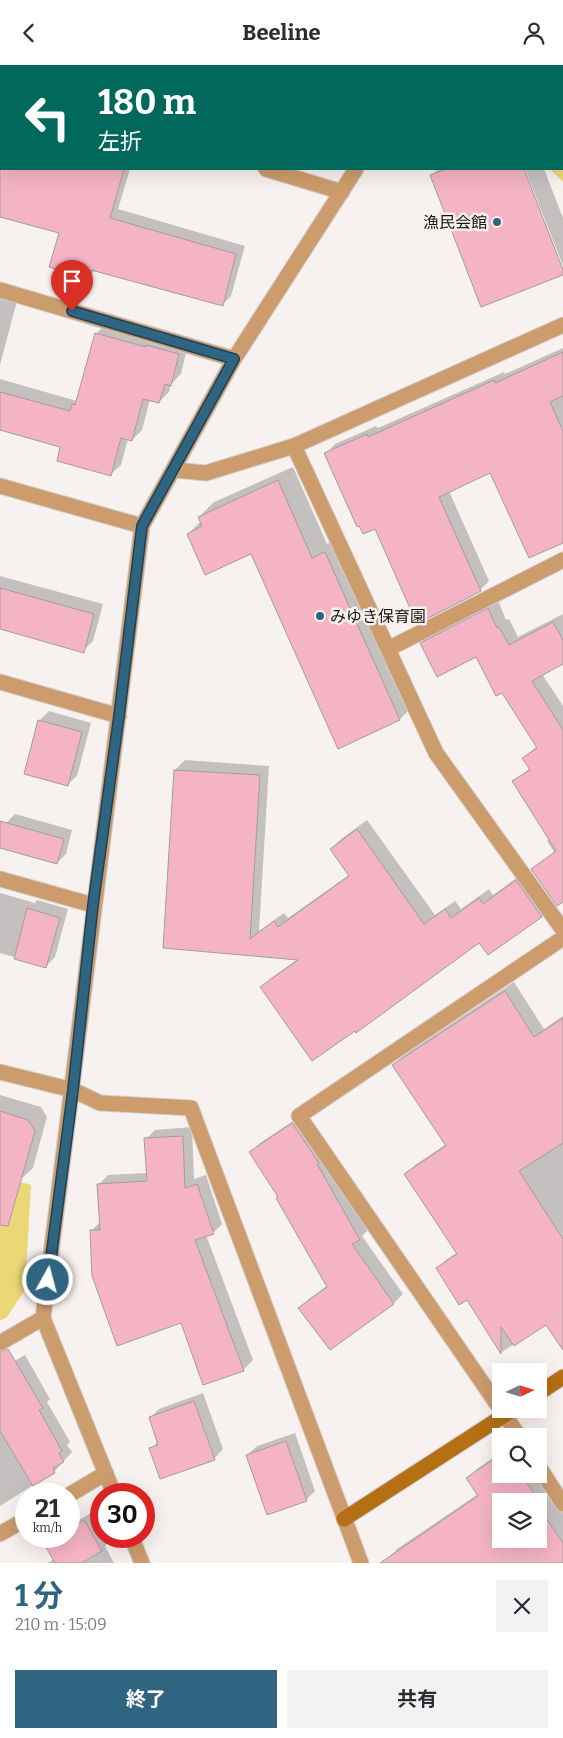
<!DOCTYPE html>
<html lang="ja">
<meta charset="utf-8">
<style>
:root{--surface:#fff;--page:#f2f2f3;--text:#2b2b33;--muted:#7c7c81;--accent:#306581}
body{margin:0;font-family:Bitter,"Noto Sans JP",serif;background:var(--page);color:var(--text);height:100vh;display:flex;flex-direction:column;font-size:19px;white-space:nowrap}
*{box-sizing:border-box;margin:0}
p{font-size:16px;color:var(--muted)}
.icon{flex:none;width:28px;height:28px;fill:none;stroke:currentColor;stroke-width:2;stroke-linecap:round;stroke-linejoin:round}
.map{position:relative;height:1498px;overflow:hidden}
.side{display:flex;flex-direction:column;background:var(--surface);flex:1}
.side>*{flex:none}
.hud{position:absolute;left:0px;top:0px;width:564px;height:105px;box-shadow:0 5px 20px #0002;background:#00695c;color:#fff;overflow:hidden}
.needle{width:32px;rotate:86deg}
.tools{position:absolute;left:492px;top:1298px;display:grid;gap:10px}
.tools a{display:grid;place-items:center;width:55px;height:55px;border-radius:0px;background:var(--surface);box-shadow:0 5px 20px #0002;font-size:25px}
.speed{position:absolute;left:15px;top:1418px;display:flex;gap:10px;font-size:25px;font-weight:700;text-align:center}
.speed>*{display:grid;place-content:center;width:65px;height:65px;border-radius:50%;background:var(--surface);box-shadow:0 5px 20px #0002;line-height:1}
.speed small{font-size:12px;font-weight:400}
.speed .limit{border:8px solid #d22;background:#fff;color:#111}
.pin{position:absolute;display:grid;place-items:center;width:42px;height:42px;color:#fff;margin:-51px -21px;border-radius:50% 50% 50% 0;rotate:-45deg;box-shadow:0 0 5px #0007}
.pin .icon{rotate:45deg}
.me{position:absolute;width:55px;margin:-28px;rotate:7deg;stroke-linejoin:round;filter:drop-shadow(0 0 4px #0008)}
.turn{display:flex;align-items:center;gap:18px;height:105px;padding:0 15px;font-size:22px}
.turn .icon{width:65px;height:65px;stroke-width:2.5}
.turn b{display:block;font-size:35px;line-height:42px}
.round{display:grid;place-items:center;flex:none;width:52px;height:52px;border-radius:0px;background:var(--page)}
.summary{display:flex;align-items:center;justify-content:space-between;height:85px;padding:0 15px}
h1{font-size:30px;font-weight:700;line-height:38px;color:var(--accent)}
.button{display:flex;gap:10px;margin-top:auto;padding:10px 15px}
.button a{flex:1;height:58px;border-radius:0px;background:var(--accent);color:#fff;font-size:20px;font-weight:700;line-height:58px;text-align:center}
.button a+a{background:var(--page);color:var(--text)}
header{display:flex;justify-content:space-between;align-items:center;height:65px;padding:0 15px;background:var(--surface);font-size:22px;font-weight:700}
.map>svg:first-child{display:block}
.green{fill:#ebd775}
.shadow{fill:#0003;fill-rule:evenodd}
.building{fill:#f5b4c5;stroke:#a29c9d;fill-rule:evenodd}
.lines{fill:none;stroke-linecap:round;stroke-linejoin:round}
.street-casing{stroke:#d3cecd;stroke-width:17}
.secondary-casing{stroke:#d3cecd;stroke-width:17}
.path{stroke:#a19d9c;stroke-width:3;stroke-dasharray:1 4;stroke-linecap:butt}
.street{stroke:#cc9c6c;stroke-width:15}
.secondary{stroke:#b56f14;stroke-width:15}
.route-casing{stroke:#1f4254;stroke-width:12}
.route{stroke:#306581;stroke-width:9}
.poi-dot{fill:#306581;stroke:#f7f1f0;stroke-width:2}
.labels{text-anchor:middle;dominant-baseline:central;stroke-width:5;stroke-linejoin:round;paint-order:stroke}
.poi-label{font-size:16px;fill:#161413;stroke:#f7f1f0;text-anchor:end}
</style>
<header><svg class="icon" aria-label="back" viewBox="0 0 24 24"><path d="M15 5l-7 7 7 7"/></svg>Beeline<svg class="icon" aria-label="person" viewBox="0 0 24 24"><circle cx="12" cy="8" r="4"/><path d="M4 21q1-7 8-7t8 7"/></svg></header>
<div class="map">
<svg width="563" height="1498" viewBox="0 0 563 1498">
<rect width="100%" height="100%" fill="#f7f1f0"/>
<!-- green -->
<path class="green" d="M553,0H563V117L550,104H562V1H552Z
M0,1111L31,1120L25,1225L7,1252L0,1256Z"/>
<!-- shadow -->
<path class="shadow" d="M26,0H164L25,1Z
M224,0H296L223,1Z
M1,56V104H130L118,144L245,181L231,231L222,240L95,205L88,212L60,167L0,151Z
M438,104H523L560,202H563V208L432,110Z
M525,104H544L563,153V201Z
M0,227L18,232L0,300Z
M106,259L188,279L181,309L171,319L169,327L159,337L150,334L142,365L132,375L128,374L121,400L111,409L62,381L0,364V314L77,336L96,269Z
M563,283V477L491,406L449,426L489,516L480,525L376,462L326,389L335,379L376,361L378,363L504,307L505,309Z
M293,402L327,479L340,473L414,640L400,654L252,488L188,469L201,456L199,452L214,437Z
M0,511L103,539L93,576L83,586L0,563Z
M498,535L506,555L509,554L518,572L563,549V598L542,609L563,641V837L558,840L533,804L554,787L547,776L550,774L514,716L530,703L524,693L537,681L502,627L476,591L421,579L430,569Z
M49,646L91,658L77,711L67,720L40,655Z
M185,695L269,701L259,866L284,848L288,853L350,809L331,784L341,774L367,755L435,850L455,836L461,844L489,824L493,830L526,806L551,841L541,851L262,922L271,913L298,894L165,881L175,705Z
M15,749L72,765L66,789L57,798L0,782L6,758Z
M0,828L35,838L37,835L68,844L55,892L46,901L0,888Z
M514,917L544,964L563,951V1247L502,1287L467,1233L437,1203L447,1194L458,1187L406,1109L415,1100L446,1079L393,1000L403,991Z
M0,1030L41,1042L47,1052L33,1103L20,1115L0,1109Z
M302,1050L368,1165L362,1171L403,1229L394,1238L330,1284L300,1243L309,1234L328,1220L279,1131L251,1087L260,1078Z
M192,1062L194,1114L206,1110L222,1159L213,1168L206,1170L253,1295L243,1305L181,1256L91,1166L101,1156L99,1119L108,1110L147,1108L146,1074L155,1065Z
M25,1290L50,1334L47,1337L70,1377L67,1380L72,1387L54,1407L0,1441V1304Z
M203,1328L223,1384L214,1394L151,1384L158,1376L150,1353L159,1344Z
M295,1368L315,1426L306,1435L247,1390L257,1381Z
M501,1387V1409H537L563,1448V1498H391L388,1494L397,1484L478,1429L468,1414L477,1404ZM501,1436H539V1474H501Z
M94,1446L101,1458V1471H109L111,1475L105,1481L114,1498H48L54,1494L46,1479L53,1471H69V1461Z"/>
<!-- building -->
<path class="building" d="M0,104H124L110,153L236,189L223,241L91,205L89,214L49,202L59,168L0,152Z
M446,104H524L563,205V210L481,242L430,110Z
M95,268L146,282V280L179,289L171,321L165,319L159,338L143,334L132,376L121,373L111,411L57,396L60,382L0,365V327L70,346L72,339L75,340Z
M563,287V331L550,337L563,366V478L529,493L490,408L439,432L481,526L417,559L375,464L363,469L359,461L357,462L324,388L367,369L368,372L494,315L495,318Z
M278,415L312,493L325,487L400,655L338,684L251,489L205,510L187,469L202,461L198,452Z
M0,523L94,549L84,588L0,564Z
M488,543L497,563L499,562L509,580L553,557L563,575V599L532,616L563,665V837L557,841L531,804L556,786L512,716L530,705L522,693L537,683L502,628L496,631L476,592L437,612L420,578Z
M38,655L82,667L68,721L24,709Z
M174,705L260,710L250,874L274,856L278,862L349,811L330,784L357,764L424,859L445,844L451,853L479,833L483,839L516,815L542,852L488,890L479,878L356,968L355,966L312,996L260,922L298,895L163,883Z
M0,756L64,774L57,799L0,783Z
M27,843L60,853L46,903L14,894Z
M505,926L534,972L563,953V1078L519,1106L563,1174V1285L546,1260L514,1281L501,1262V1289L467,1235L459,1240L436,1203L457,1189L404,1109L446,1081L392,1000Z
M0,1046L28,1055L35,1066L8,1161L0,1160Z
M292,1058L319,1098L317,1099L360,1175L352,1179L394,1239L330,1285L298,1243L327,1222L276,1133L278,1132L249,1087Z
M183,1071L185,1123L197,1119L214,1169L195,1175L244,1306L203,1320L181,1258L117,1281L92,1211L90,1165H100L97,1119L147,1116L144,1073Z
M8,1284L43,1343L39,1345L62,1386L59,1388L64,1397L53,1403L55,1408L33,1421L0,1366V1287Z
M194,1336L215,1395L160,1414L149,1383L158,1380L149,1352Z
M286,1376L307,1436L267,1450L246,1390Z
M501,1389V1409H521L545,1444L541,1446L563,1478V1498H380L478,1431L466,1413ZM501,1436H539V1474H501Z
M84,1455L102,1486L82,1498H55L44,1479L57,1471H69V1464Z"/>
<g class="lines">
<defs>
<path id="street" d="M187,1L188,0
M418,1L419,0
M0,26H1
M266,104L342,127
M0,225L234,294
M294,381L436,688L563,865
M174,405L206,408L294,381L563,260
M0,421L142,461
M388,584L563,495
M0,617L119,651
M0,814L93,840
M0,1007L73,1025L100,1038L191,1043L361,1498
M0,1278L43,1253
M519,1371L299,1051L563,873
M539,1402L563,1439
M114,1429L43,1253L142,461L234,294L356,104
M69,1430L106,1408
M0,1469L26,1454
M131,1471L142,1498"/>
<path id="secondary" d="M539,1328L563,1312
M344,1454L514,1344"/>
</defs>
<!-- street casing -->
<use href="#street" class="street-casing"/>
<!-- secondary casing -->
<use href="#secondary" class="secondary-casing"/>
<!-- path -->
<path class="path" d="M467,0L469,1
M562,79H563"/>
<!-- street -->
<use href="#street" class="street"/>
<!-- secondary -->
<use href="#secondary" class="secondary"/>
</g>
<g class="lines">
<defs>
<path id="route" d="M48,1215L73,1025L93,840L119,651L142,461L234,294L72,246"/>
</defs>
<!-- route casing -->
<use href="#route" class="route-casing"/>
<!-- route -->
<use href="#route" class="route"/>
</g>
<!-- markers -->
<g class="poi-dot">
<circle cx="497" cy="157" r="5"/>
<circle cx="320" cy="551" r="5"/>
</g>
<g class="labels">
<!-- poi labels -->
<g class="poi-label">
<text x="487" y="157">漁民会館</text>
<text x="330" y="551" text-anchor="start">みゆき保育園</text>
</g>
</g>
</svg>
<div class="tools">
<a><svg class="needle" viewBox="-14 -14 28 28"><path d="M0-13l5 13h-10z" fill="#e53935"/><path d="M0 13l5-13h-10z" fill="#7c7c81"/></svg></a>
<a><svg class="icon" aria-label="search" viewBox="0 0 24 24"><circle cx="10" cy="10" r="6"/><path d="M15 15l6 6"/></svg></a>
<a><svg class="icon" aria-label="layers" viewBox="0 0 24 24"><path d="M12 4l9 5-9 5-9-5zM3 14l9 5 9-5"/></svg></a>
</div>
<div class="speed"><div>21<small>km/h</small></div><div class="limit">30</div></div>
<div class="pin" style="left:72px;top:246px;background:#d93025"><svg class="icon" aria-label="arrive" viewBox="0 0 24 24"><path d="M6 21V4h12l-3 4 3 4H6"/></svg></div>
<svg class="me" style="left:48px;top:1215px" viewBox="-20 -20 40 40"><circle r="17" fill="#306581" stroke="#fff" stroke-width="3"/><path d="M0-11L8 9 0 5-8 9z" fill="#fff"/></svg>
<div class="hud">
<div class="turn"><svg class="icon" aria-label="left" viewBox="0 0 24 24"><path d="M17 20v-9H6M10 6l-5 5 5 5"/></svg><div><b>180 m</b>左折</div></div>
</div>
</div>
<section class="side">
<div class="summary"><div><h1>1 分</h1><p>210 m · 15:09</p></div><a class="round"><svg class="icon" aria-label="close" viewBox="0 0 24 24"><path d="M6 6l12 12M18 6L6 18"/></svg></a></div>
<div class="button"><a>終了</a><a>共有</a></div>
</section>
